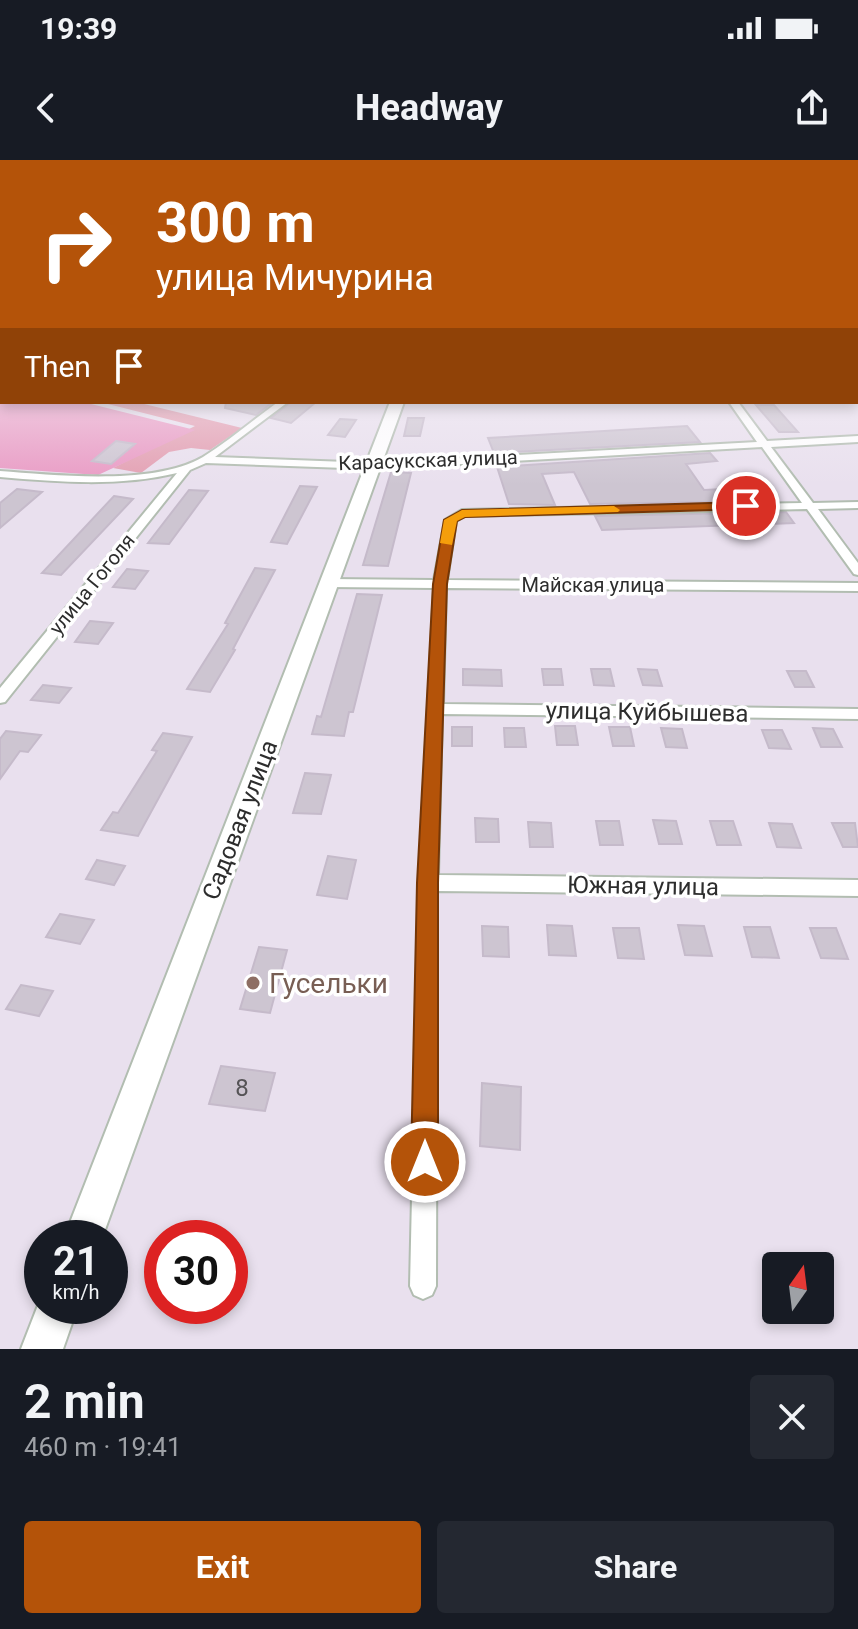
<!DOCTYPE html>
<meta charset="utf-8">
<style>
:root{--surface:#171b24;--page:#242831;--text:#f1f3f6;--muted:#9ea1a6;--accent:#b45309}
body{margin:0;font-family:Roboto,sans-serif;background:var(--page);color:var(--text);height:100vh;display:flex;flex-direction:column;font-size:30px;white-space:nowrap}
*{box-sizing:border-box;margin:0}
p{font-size:26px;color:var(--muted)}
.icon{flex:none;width:44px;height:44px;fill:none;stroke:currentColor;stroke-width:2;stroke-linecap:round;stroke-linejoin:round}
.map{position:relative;height:1189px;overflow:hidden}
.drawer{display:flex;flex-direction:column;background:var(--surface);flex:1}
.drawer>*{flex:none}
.hud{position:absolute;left:0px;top:0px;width:858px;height:244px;box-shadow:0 4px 12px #0003;background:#b45309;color:#fff;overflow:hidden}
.needle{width:52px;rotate:14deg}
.fabs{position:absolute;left:762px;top:1092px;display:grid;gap:16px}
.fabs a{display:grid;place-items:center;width:72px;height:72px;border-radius:8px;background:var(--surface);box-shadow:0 4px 12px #0003;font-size:40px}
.speed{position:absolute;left:24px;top:1060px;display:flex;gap:16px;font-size:40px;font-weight:700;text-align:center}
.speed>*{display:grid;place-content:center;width:104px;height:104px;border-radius:50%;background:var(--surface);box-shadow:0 4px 12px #0003;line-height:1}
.speed small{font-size:20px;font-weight:400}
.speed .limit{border:12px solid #d22;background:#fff;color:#111}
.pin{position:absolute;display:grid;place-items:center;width:68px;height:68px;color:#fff;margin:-34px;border:4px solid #fff;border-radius:50%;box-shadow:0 2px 8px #0007}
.me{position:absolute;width:88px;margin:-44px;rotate:0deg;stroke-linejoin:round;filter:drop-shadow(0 0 6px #0008)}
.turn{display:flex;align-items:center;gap:28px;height:168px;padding:0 24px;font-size:36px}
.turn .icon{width:104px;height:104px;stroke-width:2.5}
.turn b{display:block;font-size:56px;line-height:68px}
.then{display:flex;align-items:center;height:76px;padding:0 24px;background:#0003;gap:16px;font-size:30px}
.round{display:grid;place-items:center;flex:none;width:84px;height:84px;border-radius:8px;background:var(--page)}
.headline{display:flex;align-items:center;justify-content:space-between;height:136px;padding:0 24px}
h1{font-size:48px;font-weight:700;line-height:60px}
.button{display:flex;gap:16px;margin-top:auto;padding:16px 24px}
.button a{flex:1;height:92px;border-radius:8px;background:var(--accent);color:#fff;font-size:32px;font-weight:700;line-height:92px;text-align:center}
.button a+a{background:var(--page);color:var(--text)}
.status{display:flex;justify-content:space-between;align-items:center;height:56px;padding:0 40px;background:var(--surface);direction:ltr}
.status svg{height:22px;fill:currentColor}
header{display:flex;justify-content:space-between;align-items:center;height:104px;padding:0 24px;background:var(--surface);font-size:36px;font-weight:700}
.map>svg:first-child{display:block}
.green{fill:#e39fb2}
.pitch{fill:#e99bc4}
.building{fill:#cdc5d1;stroke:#c5baca;stroke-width:2}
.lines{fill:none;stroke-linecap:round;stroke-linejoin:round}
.street-casing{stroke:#b2bdb1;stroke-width:4}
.secondary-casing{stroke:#b2bdb1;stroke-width:4}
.street{fill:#fff;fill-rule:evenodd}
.secondary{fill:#fff;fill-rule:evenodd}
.route{fill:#b45309;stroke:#753606;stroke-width:2}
.slow{fill:#f59e0b}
.education-dot{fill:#8d6e63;stroke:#fff;stroke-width:3}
.labels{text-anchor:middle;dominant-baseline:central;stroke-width:7;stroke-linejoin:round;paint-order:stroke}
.far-street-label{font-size:20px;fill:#2d2d2d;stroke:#fff}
.street-label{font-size:24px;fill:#2d2d2d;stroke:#fff}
.near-number-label{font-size:24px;fill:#555356}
.near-education-label{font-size:28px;fill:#785e54;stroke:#fff;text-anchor:start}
</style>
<div class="status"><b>19:39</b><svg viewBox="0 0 49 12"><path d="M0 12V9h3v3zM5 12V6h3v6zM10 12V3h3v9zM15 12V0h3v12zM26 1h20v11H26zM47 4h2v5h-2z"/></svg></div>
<header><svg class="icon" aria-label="back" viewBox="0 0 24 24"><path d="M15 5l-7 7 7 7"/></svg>Headway<svg class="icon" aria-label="share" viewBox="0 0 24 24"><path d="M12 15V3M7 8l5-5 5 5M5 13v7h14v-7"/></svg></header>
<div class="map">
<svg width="858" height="1189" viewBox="0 0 858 1189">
<rect width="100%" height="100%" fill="#e9e0ee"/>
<!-- green -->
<path class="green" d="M100,242H136L242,268L210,290L191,288L169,292L141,313L113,308L195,266Z"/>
<!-- pitch -->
<path class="pitch" d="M0,221L2,242H83L195,270L98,315L0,308Z"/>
<!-- building -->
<path class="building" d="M226,242H273L256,255L225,248Z
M291,242H316L291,263L271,258Z
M756,245H774L798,272H779Z
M408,258H424L420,276H404Z
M340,259L356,260L345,277L328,275Z
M687,266L700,282L494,293L488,278Z
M116,281L135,284L111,304L92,301Z
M710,293L717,301L686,304L704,330L765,327L776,341L590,344L574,312L542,314L555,345L509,344L497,307Z
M391,312L411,313L388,406L363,405Z
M300,326L317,327L287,384L271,382Z
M17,329L42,332L0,368V343Z
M189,330L208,331L169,384L148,383Z
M114,336L133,339L61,415L42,413Z
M786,352L794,363L602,370L595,356Z
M255,408L275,410L233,489L235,490L210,532L187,529L228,464L225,463Z
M127,409L148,411L135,429L113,427Z
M357,434L382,435L353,552H349L344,576L312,574L317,556L321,557Z
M90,461L113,463L98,484L75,482Z
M463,509L501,510L502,526L463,525Z
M542,509H561L563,525H544Z
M591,509H610L614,526L594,525Z
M638,509L657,510L662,526L643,525Z
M787,511H806L814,527H795Z
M43,525L71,528L59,543L31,540Z
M555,566H575L578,585H557Z
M452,567H472V586H452Z
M609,567H630L634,586H613Z
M504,568H524L526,587H505Z
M661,568L682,569L687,588L666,587Z
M813,568L833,569L842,587H821Z
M762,570H782L791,589L769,588Z
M6,571L41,575L28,592L20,591L0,619V579Z
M163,573L192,577L138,676L101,670L113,652L118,653L157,591L152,590Z
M305,613L331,615L321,654L293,653Z
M475,658L498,659L499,682H476Z
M653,660L676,661L682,684H659Z
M596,661H619L623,685H600Z
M710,661H733L741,685H717Z
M528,662L551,663L553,687H530Z
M769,663L792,664L801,688L777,687Z
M832,663H855L858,687H843Z
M328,696L356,700L347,739L317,735Z
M97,700L125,706L114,725L86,719Z
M60,754L94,760L80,784L46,777Z
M547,765L572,766L576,796L549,795Z
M678,765L704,766L712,796L685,795Z
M482,766L508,767L509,797L483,796Z
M744,767H770L779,798L752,797Z
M613,768H639L644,799L618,798Z
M810,768H836L848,799L821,798Z
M259,787L287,790L270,853L240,849Z
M21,825L53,831L39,856L6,849Z
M221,906L275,913L265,951L209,944Z
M482,923L521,927L520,990L480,986Z"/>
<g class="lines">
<defs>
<path id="street" d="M0,172H2V176H0Z
M278,242H288L215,297L373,303L757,282L729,242H738L767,281L858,276V282L771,287L813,343L858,342V348L818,349L858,403V415L854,414L807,349L464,356L456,361L447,420L858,423V431L446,428L443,544L858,549V559L442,554L438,715L858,720V736L437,731L436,1126L432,1135L423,1139L414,1135L410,1126L419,723L434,428L329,427L323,423L329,419L434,420L445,360L462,350L802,343L762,287L373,309L206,303L190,310L5,542L0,543V528L177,313C119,327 59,322 0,317V311C56,315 153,326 203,297C229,281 253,260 278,242Z"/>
<path id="secondary" d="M856,158H858V163H856Z
M390,242H404L102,1078H64Z
M42,1135V1146H78L63,1189H21Z"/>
</defs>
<!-- street casing -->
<use href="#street" class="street-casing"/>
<!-- secondary casing -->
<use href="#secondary" class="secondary-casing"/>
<!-- street -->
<use href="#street" class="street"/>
<!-- secondary -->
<use href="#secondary" class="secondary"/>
</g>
<!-- sky -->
<linearGradient id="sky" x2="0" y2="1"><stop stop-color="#9acabb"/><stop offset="0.49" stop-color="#f5f1f7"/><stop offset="1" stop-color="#f5f1f7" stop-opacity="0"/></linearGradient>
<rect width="858" height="325" fill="url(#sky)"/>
<!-- route -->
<path class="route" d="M746,342L751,344V349L465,357L457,361L447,424L438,723V1002L434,1012L425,1016L415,1012L411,1002L417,723L433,424L444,360L462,350Z"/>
<!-- slow -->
<path class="slow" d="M614,346L620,350L618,352L465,357L457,361L452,385L440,383L444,360L462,350Z"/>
<!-- markers -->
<circle class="education-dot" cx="253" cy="823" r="8"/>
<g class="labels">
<!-- far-street labels -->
<g class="far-street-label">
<text transform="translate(428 300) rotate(-2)">Карасукская улица</text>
<text transform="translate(92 424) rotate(-51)">улица Гоголя</text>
<text x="593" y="425">Майская улица</text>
</g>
<!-- street labels -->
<g class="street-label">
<text transform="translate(647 552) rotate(1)">улица Куйбышева</text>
<text transform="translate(240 660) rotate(-69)">Садовая улица</text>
<text transform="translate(643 726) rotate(1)">Южная улица</text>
</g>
<!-- near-number labels -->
<g class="near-number-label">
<text x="242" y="928">8</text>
</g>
<!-- near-education labels -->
<g class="near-education-label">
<text x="269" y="823">Гусельки</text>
</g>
</g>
</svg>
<div class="fabs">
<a><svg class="needle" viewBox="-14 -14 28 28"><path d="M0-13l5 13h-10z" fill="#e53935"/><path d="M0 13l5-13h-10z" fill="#9ea1a6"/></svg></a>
</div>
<div class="speed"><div>21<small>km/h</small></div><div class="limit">30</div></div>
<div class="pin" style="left:746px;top:346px;background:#d93025"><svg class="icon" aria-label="arrive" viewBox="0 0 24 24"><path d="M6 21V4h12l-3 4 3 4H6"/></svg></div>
<svg class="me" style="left:425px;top:1002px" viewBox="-20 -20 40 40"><circle r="17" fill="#b45309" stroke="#fff" stroke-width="3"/><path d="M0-11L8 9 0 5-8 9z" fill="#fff"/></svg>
<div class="hud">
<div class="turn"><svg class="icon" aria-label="right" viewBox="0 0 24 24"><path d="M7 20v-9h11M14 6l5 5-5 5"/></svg><div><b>300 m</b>улица Мичурина</div></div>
<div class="then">Then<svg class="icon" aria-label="arrive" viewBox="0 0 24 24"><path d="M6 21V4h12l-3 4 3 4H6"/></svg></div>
</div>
</div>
<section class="drawer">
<div class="headline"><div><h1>2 min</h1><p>460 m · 19:41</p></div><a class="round"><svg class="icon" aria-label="close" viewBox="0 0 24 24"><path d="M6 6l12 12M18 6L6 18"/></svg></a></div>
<div class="button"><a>Exit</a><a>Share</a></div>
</section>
